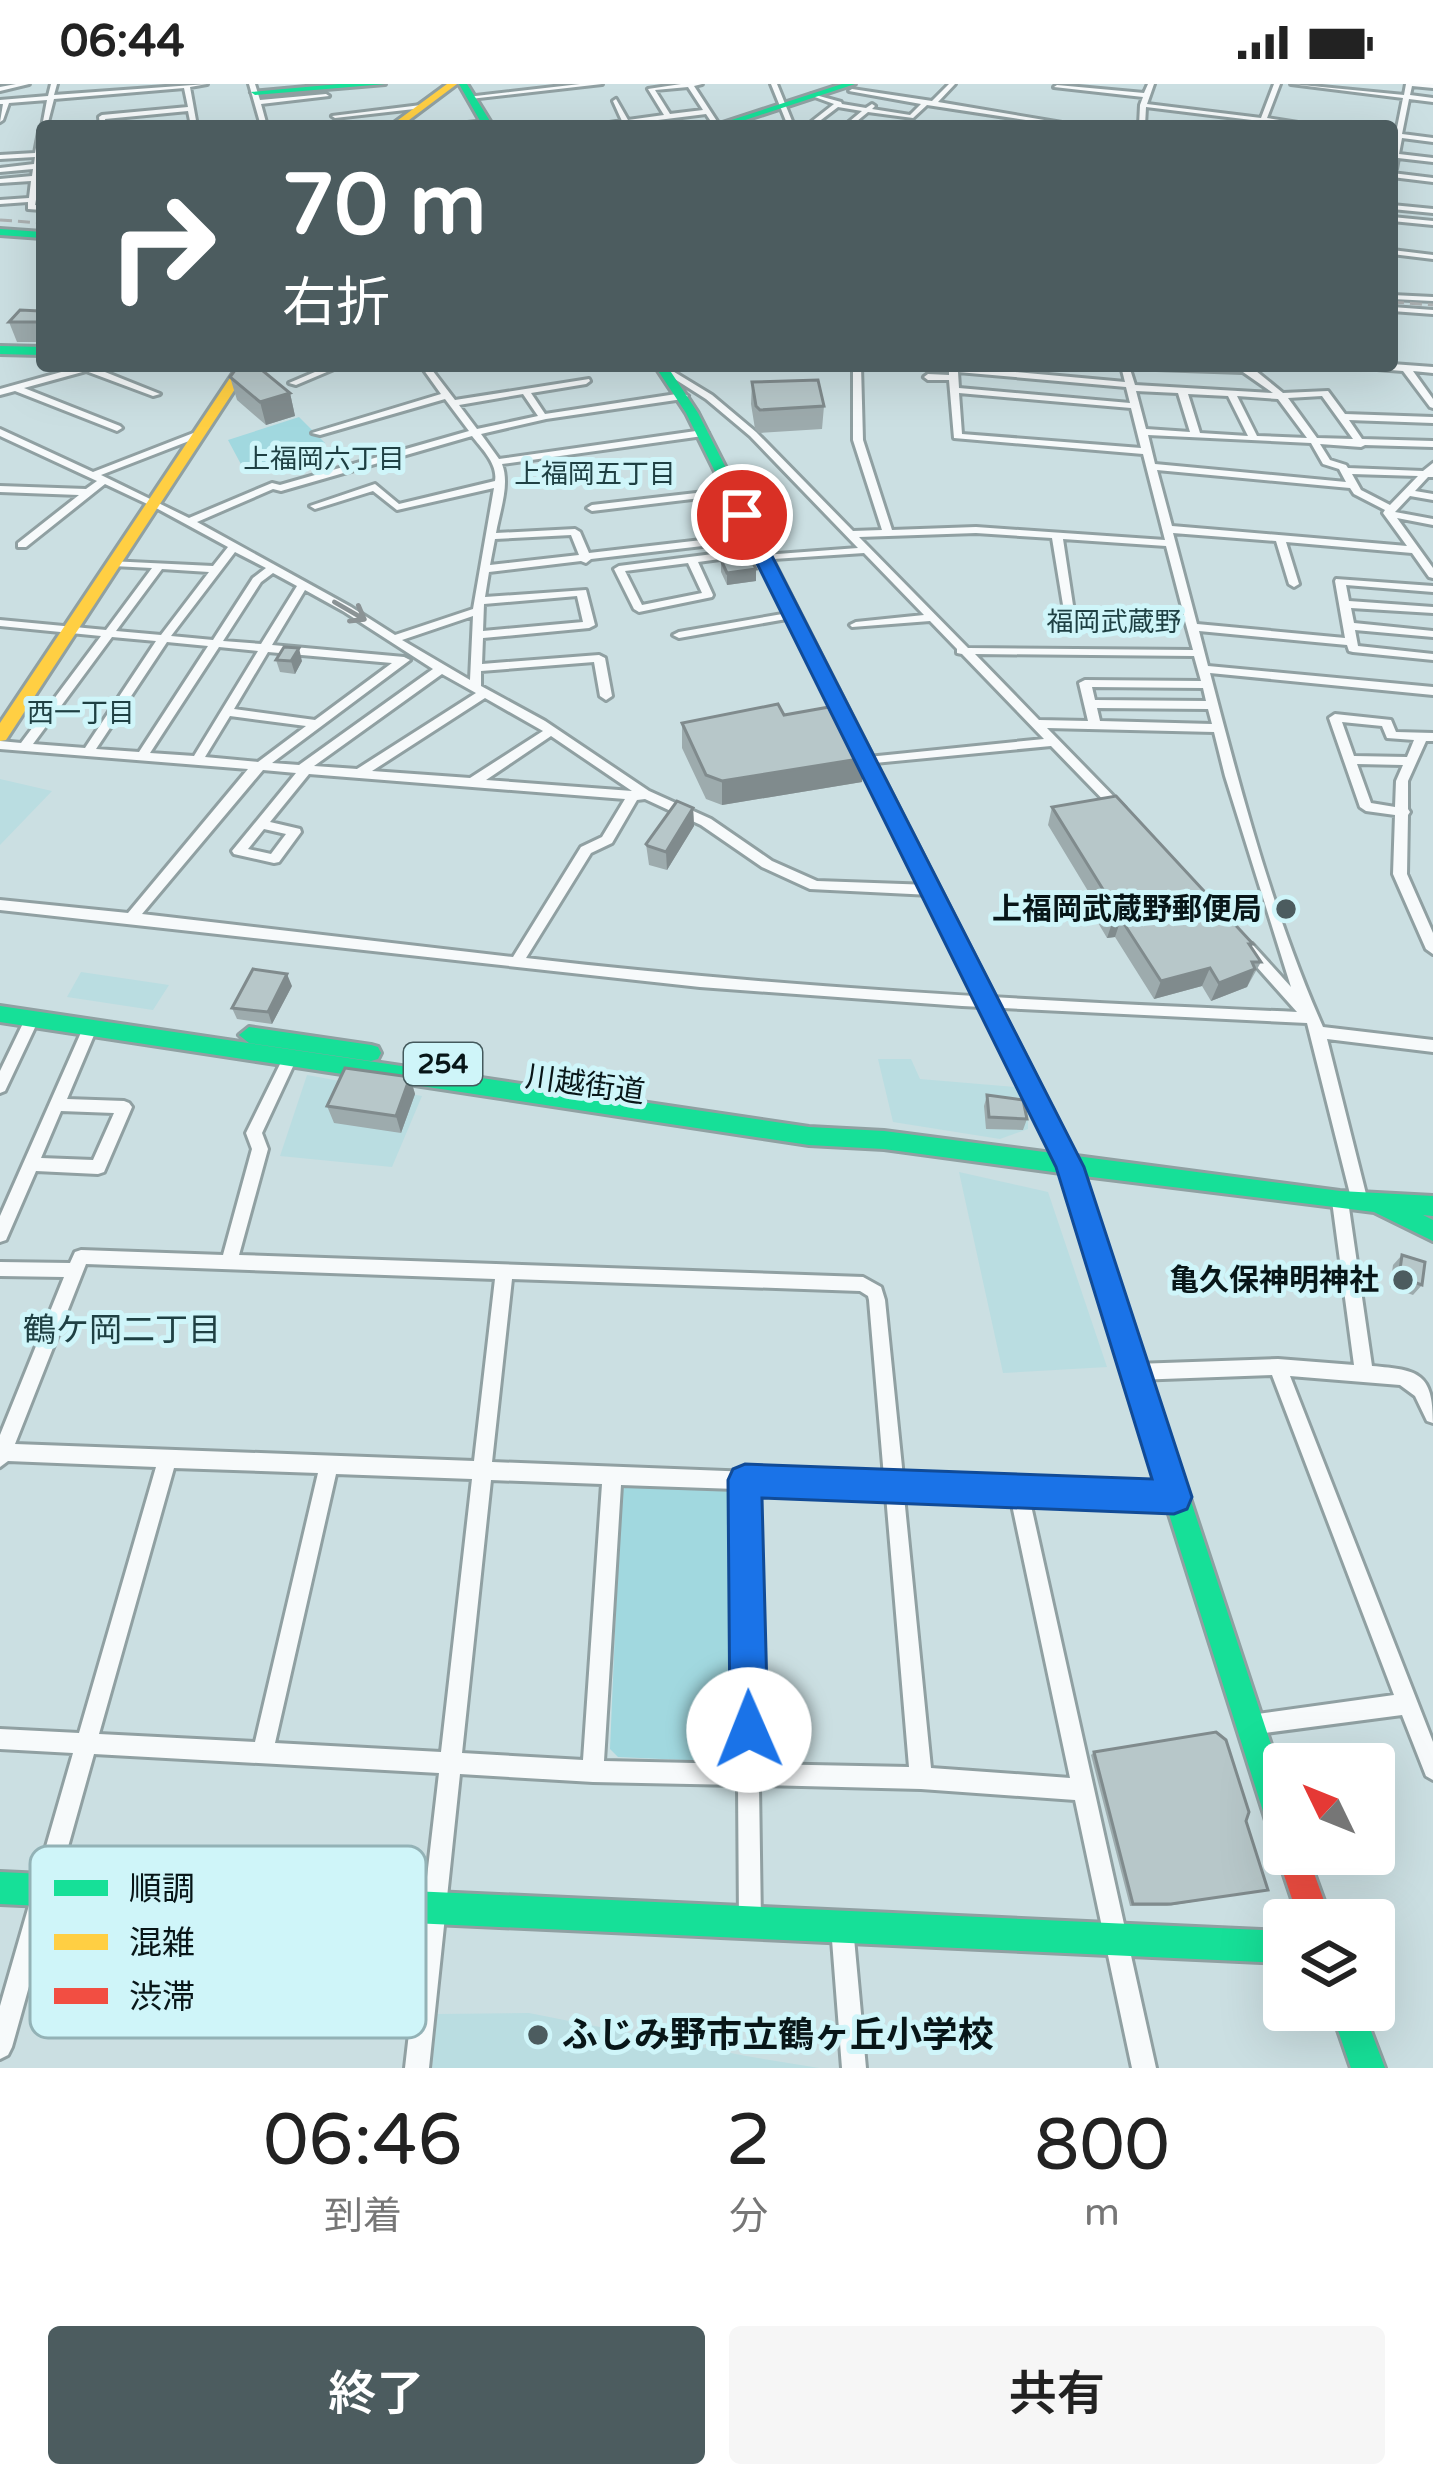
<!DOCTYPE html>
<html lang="ja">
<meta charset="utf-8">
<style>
:root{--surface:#fff;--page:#f6f6f6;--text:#222;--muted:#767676;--accent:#4c5c5f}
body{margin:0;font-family:"Varela Round","Noto Sans JP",sans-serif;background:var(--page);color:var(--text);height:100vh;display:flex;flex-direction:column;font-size:45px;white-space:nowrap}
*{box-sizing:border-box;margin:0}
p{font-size:39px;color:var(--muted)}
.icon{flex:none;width:66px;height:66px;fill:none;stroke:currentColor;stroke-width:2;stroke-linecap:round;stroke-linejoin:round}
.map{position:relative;height:1984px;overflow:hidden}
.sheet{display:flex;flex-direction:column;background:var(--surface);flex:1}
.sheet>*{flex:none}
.guide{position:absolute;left:36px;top:36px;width:1362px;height:252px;border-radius:12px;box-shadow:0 12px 48px #0002;background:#4c5c5f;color:#fff;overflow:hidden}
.needle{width:78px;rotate:313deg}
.buttons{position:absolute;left:1263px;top:1659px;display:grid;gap:24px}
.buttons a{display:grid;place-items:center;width:132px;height:132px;border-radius:12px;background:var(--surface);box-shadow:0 12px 48px #0002;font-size:60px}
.pin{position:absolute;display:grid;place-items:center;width:102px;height:102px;color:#fff;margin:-51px;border:6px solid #fff;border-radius:50%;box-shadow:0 3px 12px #0007}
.me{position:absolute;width:132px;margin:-66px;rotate:359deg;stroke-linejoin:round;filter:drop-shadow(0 0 9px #0008)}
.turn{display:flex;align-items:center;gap:42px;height:252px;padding:0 48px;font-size:54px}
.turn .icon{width:156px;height:156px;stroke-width:2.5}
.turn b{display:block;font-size:84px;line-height:102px}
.eta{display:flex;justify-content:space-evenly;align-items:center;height:204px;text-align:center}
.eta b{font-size:72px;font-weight:600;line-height:84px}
.cta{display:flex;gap:24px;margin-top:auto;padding:24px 48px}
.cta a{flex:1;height:138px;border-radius:12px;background:var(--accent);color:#fff;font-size:48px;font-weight:600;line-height:138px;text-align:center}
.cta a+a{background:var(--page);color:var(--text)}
.status{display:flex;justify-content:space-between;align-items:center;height:84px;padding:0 60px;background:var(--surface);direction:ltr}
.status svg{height:33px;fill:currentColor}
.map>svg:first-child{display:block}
.built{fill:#badde1}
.green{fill:#a1d8df}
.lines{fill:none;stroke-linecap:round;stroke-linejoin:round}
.street-casing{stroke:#90a0a2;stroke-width:6}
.fast-casing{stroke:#90a0a2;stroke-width:6}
.slow-casing{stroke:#90a0a2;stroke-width:6}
.jam-casing{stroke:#90a0a2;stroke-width:6}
.street{fill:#f7fafb;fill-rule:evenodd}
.fast{fill:#16e098;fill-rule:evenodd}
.slow{fill:#ffcf43;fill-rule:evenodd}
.jam{fill:#f24e42;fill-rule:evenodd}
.rail{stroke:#acb1b2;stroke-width:3;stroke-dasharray:12 6;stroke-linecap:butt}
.wall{fill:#9dabad}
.shaded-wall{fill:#808b8d}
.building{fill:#b7c7c9;stroke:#808b8d;stroke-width:3}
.oneway{stroke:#8b9395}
.route{fill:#1a73e8;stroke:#114b97;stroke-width:3}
.poi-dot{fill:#4c5c5f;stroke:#cff5f9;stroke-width:4.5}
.labels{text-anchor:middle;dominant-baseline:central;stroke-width:10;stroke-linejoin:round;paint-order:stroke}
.far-neighbourhood-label{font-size:27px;fill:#1f4043;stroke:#cff5f9}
.shield{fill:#cff5f9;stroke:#44595c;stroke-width:3}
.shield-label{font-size:27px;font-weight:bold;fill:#081618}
.poi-label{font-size:30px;font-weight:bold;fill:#081618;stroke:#cff5f9;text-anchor:end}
.street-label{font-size:30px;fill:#081618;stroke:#cff5f9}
.neighbourhood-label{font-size:33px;fill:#1f4043;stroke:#cff5f9}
.near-poi-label{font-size:36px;font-weight:bold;fill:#081618;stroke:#cff5f9;text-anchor:start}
.key{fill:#cff5f9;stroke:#93b2b6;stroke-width:3}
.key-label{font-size:33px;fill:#081618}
</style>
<div class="status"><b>06:44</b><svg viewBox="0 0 49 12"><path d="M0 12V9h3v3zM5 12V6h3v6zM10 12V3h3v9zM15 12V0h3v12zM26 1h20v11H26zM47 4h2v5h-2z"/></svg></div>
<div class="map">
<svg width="1433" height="1984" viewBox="0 0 1433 1984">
<rect width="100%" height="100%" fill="#cbdfe2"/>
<!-- built -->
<path class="built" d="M0,695L52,707L0,761Z
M81,888L169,901L153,926L67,913Z
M878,975H911L920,995L1015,1003L1028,1028V1045L1000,1055L893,1038Z
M307,991L422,1012L392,1083L280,1072Z
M959,1088L1048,1108L1107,1283L1003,1289Z
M529,1929L746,1972L819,1984H432L437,1930Z"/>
<!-- green -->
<path class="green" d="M299,333L325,359L244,386L228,356Z
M630,1400L731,1406L736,1411L737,1668L729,1678L618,1673L610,1665L621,1407Z"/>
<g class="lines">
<defs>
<path id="street" d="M16,0H29L0,7V3Z
M51,0H57L54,11L207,0L190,3L197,42H191L188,27L105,35L106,42H100L99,33L102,31L188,23L184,4L54,15L47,42L42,43L47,16L9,19L3,36L0,38L3,20H0V16L48,12Z
M249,0H255L260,16L326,10L329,12L261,20L267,42H261Z
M580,0H602L470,15L467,13Z
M681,0H702L694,2L720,42H714L706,30L610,42H591L622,37L613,17L616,15L628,36L664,31L648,5ZM688,3L703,26L670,30L655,6Z
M771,0H777L794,42H788Z
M949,0H955L938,18L1068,40L1065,42L927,21L913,34L868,28L851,42H844L862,27L838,23L813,42H806L834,20L812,12V10L841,18L842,20L866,24L872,20L875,22L872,25L910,31L921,20L849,7L852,5L932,17Z
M1148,0H1154L1147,20L1261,34L1274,0H1280L1267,34L1317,42L1266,38L1264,42H1258L1260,37L1146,23L1145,42H1139L1140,21L1143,13L1054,3L1057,1L1144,9Z
M1291,0L1404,11L1406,0H1433V4L1412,2L1410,11L1433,14V18L1409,15L1402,50L1433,54V58L1402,54L1399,70L1433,74V78L1398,74L1396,85L1392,87L1395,53H1392V49H1396L1403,14Z
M421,21L423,24L335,34L332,32Z
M486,37L488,40L455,42L458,40Z
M971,40L993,42H968Z
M42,46V83L35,121L42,122V126L28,125V118L0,120V116L29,114L31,97L0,99V95L32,92L33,85L0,88V84L34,80L35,73L0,75V71L35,69L39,48Z
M1392,89L1433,94V98L1392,93Z
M1392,121L1433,125V129L1392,125Z
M1392,133L1433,137V141L1392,137Z
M1392,166L1433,171V175L1392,170Z
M1392,211L1433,213V217L1392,215Z
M1392,223L1433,226V230L1392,227Z
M1392,280L1433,283V289L1413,287L1433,315V324L1430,323L1403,287L1377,285L1373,282Z
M83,282H98L95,284L160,310L153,312L86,287L24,304L120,342L122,344L117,347L15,307L0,311V305Z
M329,282H341L296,301L289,299Z
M421,282H429L455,316L589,295L590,297L586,300L531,309L545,330L683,309L688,312L683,315L546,335L481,350L499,375L703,346L708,349L703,352L502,380C510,400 500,426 496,449L575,445L580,448L589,469L754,450L759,453L754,456L591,475L586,479L581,477L489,488L485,513L586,506L595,541L589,544L483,554L482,580L599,571L605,574L612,612L606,616L600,612L594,578L481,587V602L545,637L649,707L711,735L772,777L817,797L931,801L938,806L931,811L810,805L762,783L701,741L645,715L637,716L612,759L591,769L526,874C782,904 1039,917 1297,928L1240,864L1247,859L1252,860L1291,903L1225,692L1214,648L1047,644L1125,724V730H1117L1051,662L864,680V674L868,673L1044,655L962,570L957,569V565L930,537L852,543L850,541L856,538L924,531L864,469L760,476L759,474L764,471L858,464L750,352L706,315L659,285L666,283L712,311L756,348L853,447L882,446L853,356V282H861L863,356L892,446L976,443L1165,456L1143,370L954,354L949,296H928L924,293L928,290L949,291V282L1125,298L1121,282H1129L1135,301L1273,309L1243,288L1156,285L1152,282L1245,284L1256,287L1283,309L1328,307L1345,330L1433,333V339L1349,336L1362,355L1433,357V363L1365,361L1361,363L1320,360L1330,376L1346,381L1348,384L1423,387L1433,379V393H1428L1415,407L1433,410V416L1410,412L1395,428L1433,435V441L1397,434L1433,484V494L1429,493L1412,469L1286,458L1299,500L1294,503L1289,500L1276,457L1173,449L1197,540L1345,554L1335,497L1336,495L1433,502V508L1346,501L1349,517L1433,523V529L1351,524L1354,539L1433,547V553L1355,546L1358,562L1433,570V576L1353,568L1349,567L1347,561L1199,547L1208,582L1433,603V611L1210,589C1241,708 1273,830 1323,943L1433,956V968L1327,955L1368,1118L1366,1123L1360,1125L1354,1123L1352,1118L1307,939L962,922L700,903L0,826V816L128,829L248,685L0,665V657L21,659L101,552L0,542V536L106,546L152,484L113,482L109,481V477L213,482L228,463L158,425L105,400L26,463H18V459L79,411L0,408V402L86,405L97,397L0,352V345L93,388L196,348H202V352L101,391L189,434L272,399L280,401L469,347L445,315L320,351L312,349L441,310ZM958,288L1126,303L1130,319L959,304ZM1136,307L1178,309L1190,348L1146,345ZM959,309L1131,324L1141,364L962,350ZM523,310L538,332L477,345L459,321ZM1188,310L1228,312L1248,352L1200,349ZM1237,312L1278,315L1307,354L1257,352ZM1322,312L1353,355L1317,354L1288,314ZM1148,351L1311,359L1323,380L1339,385L1346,398L1155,380ZM472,352C482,365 498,380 495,397L399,420L375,400L310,422L315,425L373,407L397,426L494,404L473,525L395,551L351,523L197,438L273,405L281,407ZM1157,386L1350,404L1354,410L1385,426L1383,429L1407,462L1172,442ZM1352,390L1418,392L1390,421L1361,406ZM976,449L1052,454L1065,533L1185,537L1193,566L968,564L859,453ZM571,451L579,471L490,481L495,455ZM1063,455L1166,462L1184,531L1074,528ZM235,468L266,484L253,494L213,556L171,552ZM162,485L209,488L161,551L116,547ZM273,489L297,502L261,560L223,557L261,498ZM305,506L343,527L433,585L299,681L272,679L410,576L404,573L272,561ZM577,512L583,538L483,547L484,520ZM473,532L470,596L402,556ZM112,553L156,557L85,664L33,660ZM167,558L208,562L139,668L96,665ZM219,563L258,567L194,672L150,669ZM268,568L392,579L315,636L234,625ZM975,570L1194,572L1201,597L1085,596L1079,599L1088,637L1039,636ZM442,590L476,609L357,685L314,682ZM1092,603L1203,604L1206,617L1095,616ZM485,614L543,647L470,694L372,687ZM1097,624L1208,625L1212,640L1100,637ZM230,632L306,642L258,678L205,673ZM551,652L632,707L486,696ZM263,686L296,689L232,767L234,770L274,779L279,778L301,748L300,745L270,738L309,690L625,715L602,753L581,763L513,873L142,830ZM264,745L286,750L271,770L248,765Z
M731,405L734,406V410L592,427L587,424L592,421Z
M760,464L765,467L764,469L698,478L713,511L712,513L639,528L634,525L614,485L619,482ZM688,479L702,509L642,521L625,487Z
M794,528L798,529V533L679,554L673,551L679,548Z
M1335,630L1391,636L1396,648L1433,649V657H1426L1408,697V725L1410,728L1408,731L1407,790L1433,849V870L1426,865L1393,790L1395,731L1366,727L1360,723L1329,634ZM1342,638L1382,642L1387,654L1414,656L1407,673L1354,672ZM1357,680L1403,681L1396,697L1395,723L1371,719Z
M32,929L39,935L5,1007L0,1009V987L27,931Z
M90,938L97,944L67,1015L124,1017L129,1019L132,1023L104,1088L98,1090L36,1087L6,1156L0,1158V1132L83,944ZM61,1027L114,1029L93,1076L41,1074Z
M289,970L294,972L296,976L262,1049L268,1065L239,1171L863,1193L881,1203L885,1216L903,1393L1175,1404L1182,1406L1184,1413L1182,1420L1175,1422L1030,1417L1156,1984H1132L1075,1716L921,1705L759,1701L761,1839L758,1847L750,1850L742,1847L739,1839L738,1701L593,1698L460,1690L429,1984H405L439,1689L94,1670L12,1963L8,1971L0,1975V1922L73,1669L0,1665V1645L79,1649L156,1383L8,1377L0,1383V1351L64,1193L0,1192V1178L70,1179L75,1168L81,1166L223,1171L252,1065L246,1049L284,972ZM86,1180L495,1195L474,1377L15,1360ZM512,1195L860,1207L868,1212L869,1216L884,1393L492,1378ZM174,1384L318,1389L255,1658L99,1650ZM336,1390L472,1395L441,1668L275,1659ZM491,1396L602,1400L583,1676L462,1669ZM621,1401L736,1405L738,1680L604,1677ZM754,1406L886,1411L909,1683L759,1680ZM904,1412L1011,1416L1070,1694L931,1684Z
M1340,1110L1346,1112L1348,1117L1372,1282C1419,1286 1433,1289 1433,1339L1427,1337L1415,1312L1400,1301L1290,1292L1433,1658V1696L1426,1692L1402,1631L1250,1651L1243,1648L1240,1641L1243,1634L1250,1631L1394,1611L1272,1291L1135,1296L1129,1294L1126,1288L1129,1282L1135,1280L1278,1275L1354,1281L1332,1117L1334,1112Z
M842,1832L850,1835L853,1843L866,1984H842L831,1843L834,1835Z"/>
<path id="fast" d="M339,0H385L255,11L251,8Z
M459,0H467L493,42H483Z
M842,0H855L727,42H713Z
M0,145L42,148V154L0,151Z
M0,262L42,263V271L0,270Z
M655,282H667L698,329L1076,1072L1340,1107L1433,1112V1132L1423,1131L1433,1136V1157L1374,1128L1084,1092L1284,1700V1761L1273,1757L1269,1746L1061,1089L884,1065L809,1061L0,938V922L809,1043L884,1047L1052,1069L686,329Z
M249,943L371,961L378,963L381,969L378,975L371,977L249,959L239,951Z
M0,1788L1284,1847V1879L0,1820Z
M1331,1926H1363L1385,1984H1351Z"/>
<path id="slow" d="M447,0H457L401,42H390Z
M238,282H250L6,656L0,657V639Z"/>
<path id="jam" d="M1284,1758V1770H1307L1331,1836H1299L1277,1770Z"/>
</defs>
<!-- street casing -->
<use href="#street" class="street-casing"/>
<!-- fast casing -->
<use href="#fast" class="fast-casing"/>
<!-- slow casing -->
<use href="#slow" class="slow-casing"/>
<!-- jam casing -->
<use href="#jam" class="jam-casing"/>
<!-- street -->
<use href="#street" class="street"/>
<!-- fast -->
<use href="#fast" class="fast"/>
<!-- slow -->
<use href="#slow" class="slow"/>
<!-- jam -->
<use href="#jam" class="jam"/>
<!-- rail -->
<path class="rail" d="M0,136L42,139
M1392,218L1433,221"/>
</g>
<!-- wall -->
<path class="wall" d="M42,224V258H17L9,238Z
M230,293L290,309L295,332L266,341L237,316Z
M752,298L824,322L822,345L759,349L755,345L751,320Z
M721,476L756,485V497L727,501L721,488Z
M276,576L302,577L295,590L280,588Z
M784,631L862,698L722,721L706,715L682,664V639Z
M1052,723L1253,860L1251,863L1261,878L1247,903L1211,917L1202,902L1154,915L1115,853L1107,854L1091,827L1094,817L1048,741Z
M693,724L694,742L667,786L649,781L646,760Z
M292,902L272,940L237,935L232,924Z
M410,993L415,1010L401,1049L334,1039L327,1022Z
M987,1011L1027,1035L1023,1046L986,1045L984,1022Z
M1402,1171L1422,1201L1413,1211L1390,1203L1393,1181Z
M1094,1668L1246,1737L1268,1806L1167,1822H1130L1091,1671Z"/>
<!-- shaded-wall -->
<path class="shaded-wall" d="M290,309L295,332L266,341L260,318Z
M756,485V497L727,501V489Z
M299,564L302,577L295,590L291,577Z
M865,674L862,698L722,721V697Z
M693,724L694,742L667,786L666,768Z
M1121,835L1115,853L1107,854L1113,836Z
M1210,884L1202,902L1154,915L1161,897Z
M1255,885L1247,903L1211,917L1219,899Z
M287,890L292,902L272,940L268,928Z
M410,993L415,1010L401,1049L396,1032Z"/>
<!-- building -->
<path class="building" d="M42,224V238H9L20,226L40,227Z
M238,282H257L290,309L260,318L230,293Z
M818,296L824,322L760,326L756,322L752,298Z
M750,472L756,485L727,489L721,476Z
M284,563L299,564L291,577L276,576Z
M778,620L784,631L835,622L865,674L722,697L706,691L682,639Z
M1116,712L1253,860H1249L1261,878H1252L1255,885L1219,899L1210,884L1161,897L1121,835L1113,836L1096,809L1104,807L1052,723Z
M677,717L693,724L666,768L648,762L646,760Z
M253,885L287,890L268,928L232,924Z
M345,984L410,993L396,1032L327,1022Z
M987,1011L1023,1016L1027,1035L989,1033Z
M1402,1171L1425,1178L1422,1201L1399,1193Z
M1216,1648L1226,1656L1249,1728L1246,1737L1268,1806L1171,1820H1133L1094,1668Z"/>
<!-- one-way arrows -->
<defs><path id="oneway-shaft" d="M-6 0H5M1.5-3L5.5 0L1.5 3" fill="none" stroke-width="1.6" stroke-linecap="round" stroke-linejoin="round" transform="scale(3)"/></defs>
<use class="oneway" href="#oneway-shaft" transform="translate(350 527) rotate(30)"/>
<!-- route -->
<path class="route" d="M742,425L751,431L1084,1083L1192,1413L1187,1425L1174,1430L762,1414L768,1646L762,1660L749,1665L735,1660L730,1646L728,1396L733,1385L745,1380L1152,1395L1056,1083L733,431Z"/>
<!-- markers -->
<g class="poi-dot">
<circle cx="1286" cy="825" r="12"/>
<circle cx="1403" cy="1196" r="12"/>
<circle cx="538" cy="1951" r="12"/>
</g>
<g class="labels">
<!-- far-neighbourhood labels -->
<g class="far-neighbourhood-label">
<text x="324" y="375">上福岡六丁目</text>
<text x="595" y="390">上福岡五丁目</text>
<text x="1114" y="538">福岡武蔵野</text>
<text x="81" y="629">西一丁目</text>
</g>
<!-- shield labels -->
<rect class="shield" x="404" y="959" width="78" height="42" rx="9"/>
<g class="shield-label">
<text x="443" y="980">254</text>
</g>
<!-- poi labels -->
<g class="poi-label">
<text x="1262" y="825">上福岡武蔵野郵便局</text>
<text x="1379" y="1196">亀久保神明神社</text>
</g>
<!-- street labels -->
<g class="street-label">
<text transform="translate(585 1001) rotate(8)">川越街道</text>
</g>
<!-- neighbourhood labels -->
<g class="neighbourhood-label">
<text x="122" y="1246">鶴ケ岡二丁目</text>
</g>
<!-- near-poi labels -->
<g class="near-poi-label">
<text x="562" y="1951">ふじみ野市立鶴ヶ丘小学校</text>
</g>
</g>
<!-- legend -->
<rect x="30" y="1762" width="396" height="192" rx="18" class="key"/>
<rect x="54" y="1796" width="54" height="16" fill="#16e098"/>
<rect x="54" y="1850" width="54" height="16" fill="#ffcf43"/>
<rect x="54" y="1904" width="54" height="16" fill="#f24e42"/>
<g class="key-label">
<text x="129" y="1816">順調</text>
<text x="129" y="1870">混雑</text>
<text x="129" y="1924">渋滞</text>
</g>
</svg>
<div class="buttons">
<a><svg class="needle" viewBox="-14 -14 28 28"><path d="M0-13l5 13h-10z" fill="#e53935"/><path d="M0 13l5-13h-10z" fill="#767676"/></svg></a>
<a><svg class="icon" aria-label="layers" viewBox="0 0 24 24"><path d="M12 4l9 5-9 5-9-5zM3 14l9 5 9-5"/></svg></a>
</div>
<div class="pin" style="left:742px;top:431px;background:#d93025"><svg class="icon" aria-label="arrive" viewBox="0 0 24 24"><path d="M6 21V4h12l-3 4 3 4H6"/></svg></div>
<svg class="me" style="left:749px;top:1646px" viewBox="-20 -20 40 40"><circle r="19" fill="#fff"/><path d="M0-13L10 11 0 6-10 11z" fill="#1a73e8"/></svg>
<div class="guide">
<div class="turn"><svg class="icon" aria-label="right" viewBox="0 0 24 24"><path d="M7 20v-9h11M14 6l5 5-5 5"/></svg><div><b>70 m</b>右折</div></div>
</div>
</div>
<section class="sheet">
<div class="eta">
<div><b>06:46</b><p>到着</p></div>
<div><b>2</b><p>分</p></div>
<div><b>800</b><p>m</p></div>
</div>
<div class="cta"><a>終了</a><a>共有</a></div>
</section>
